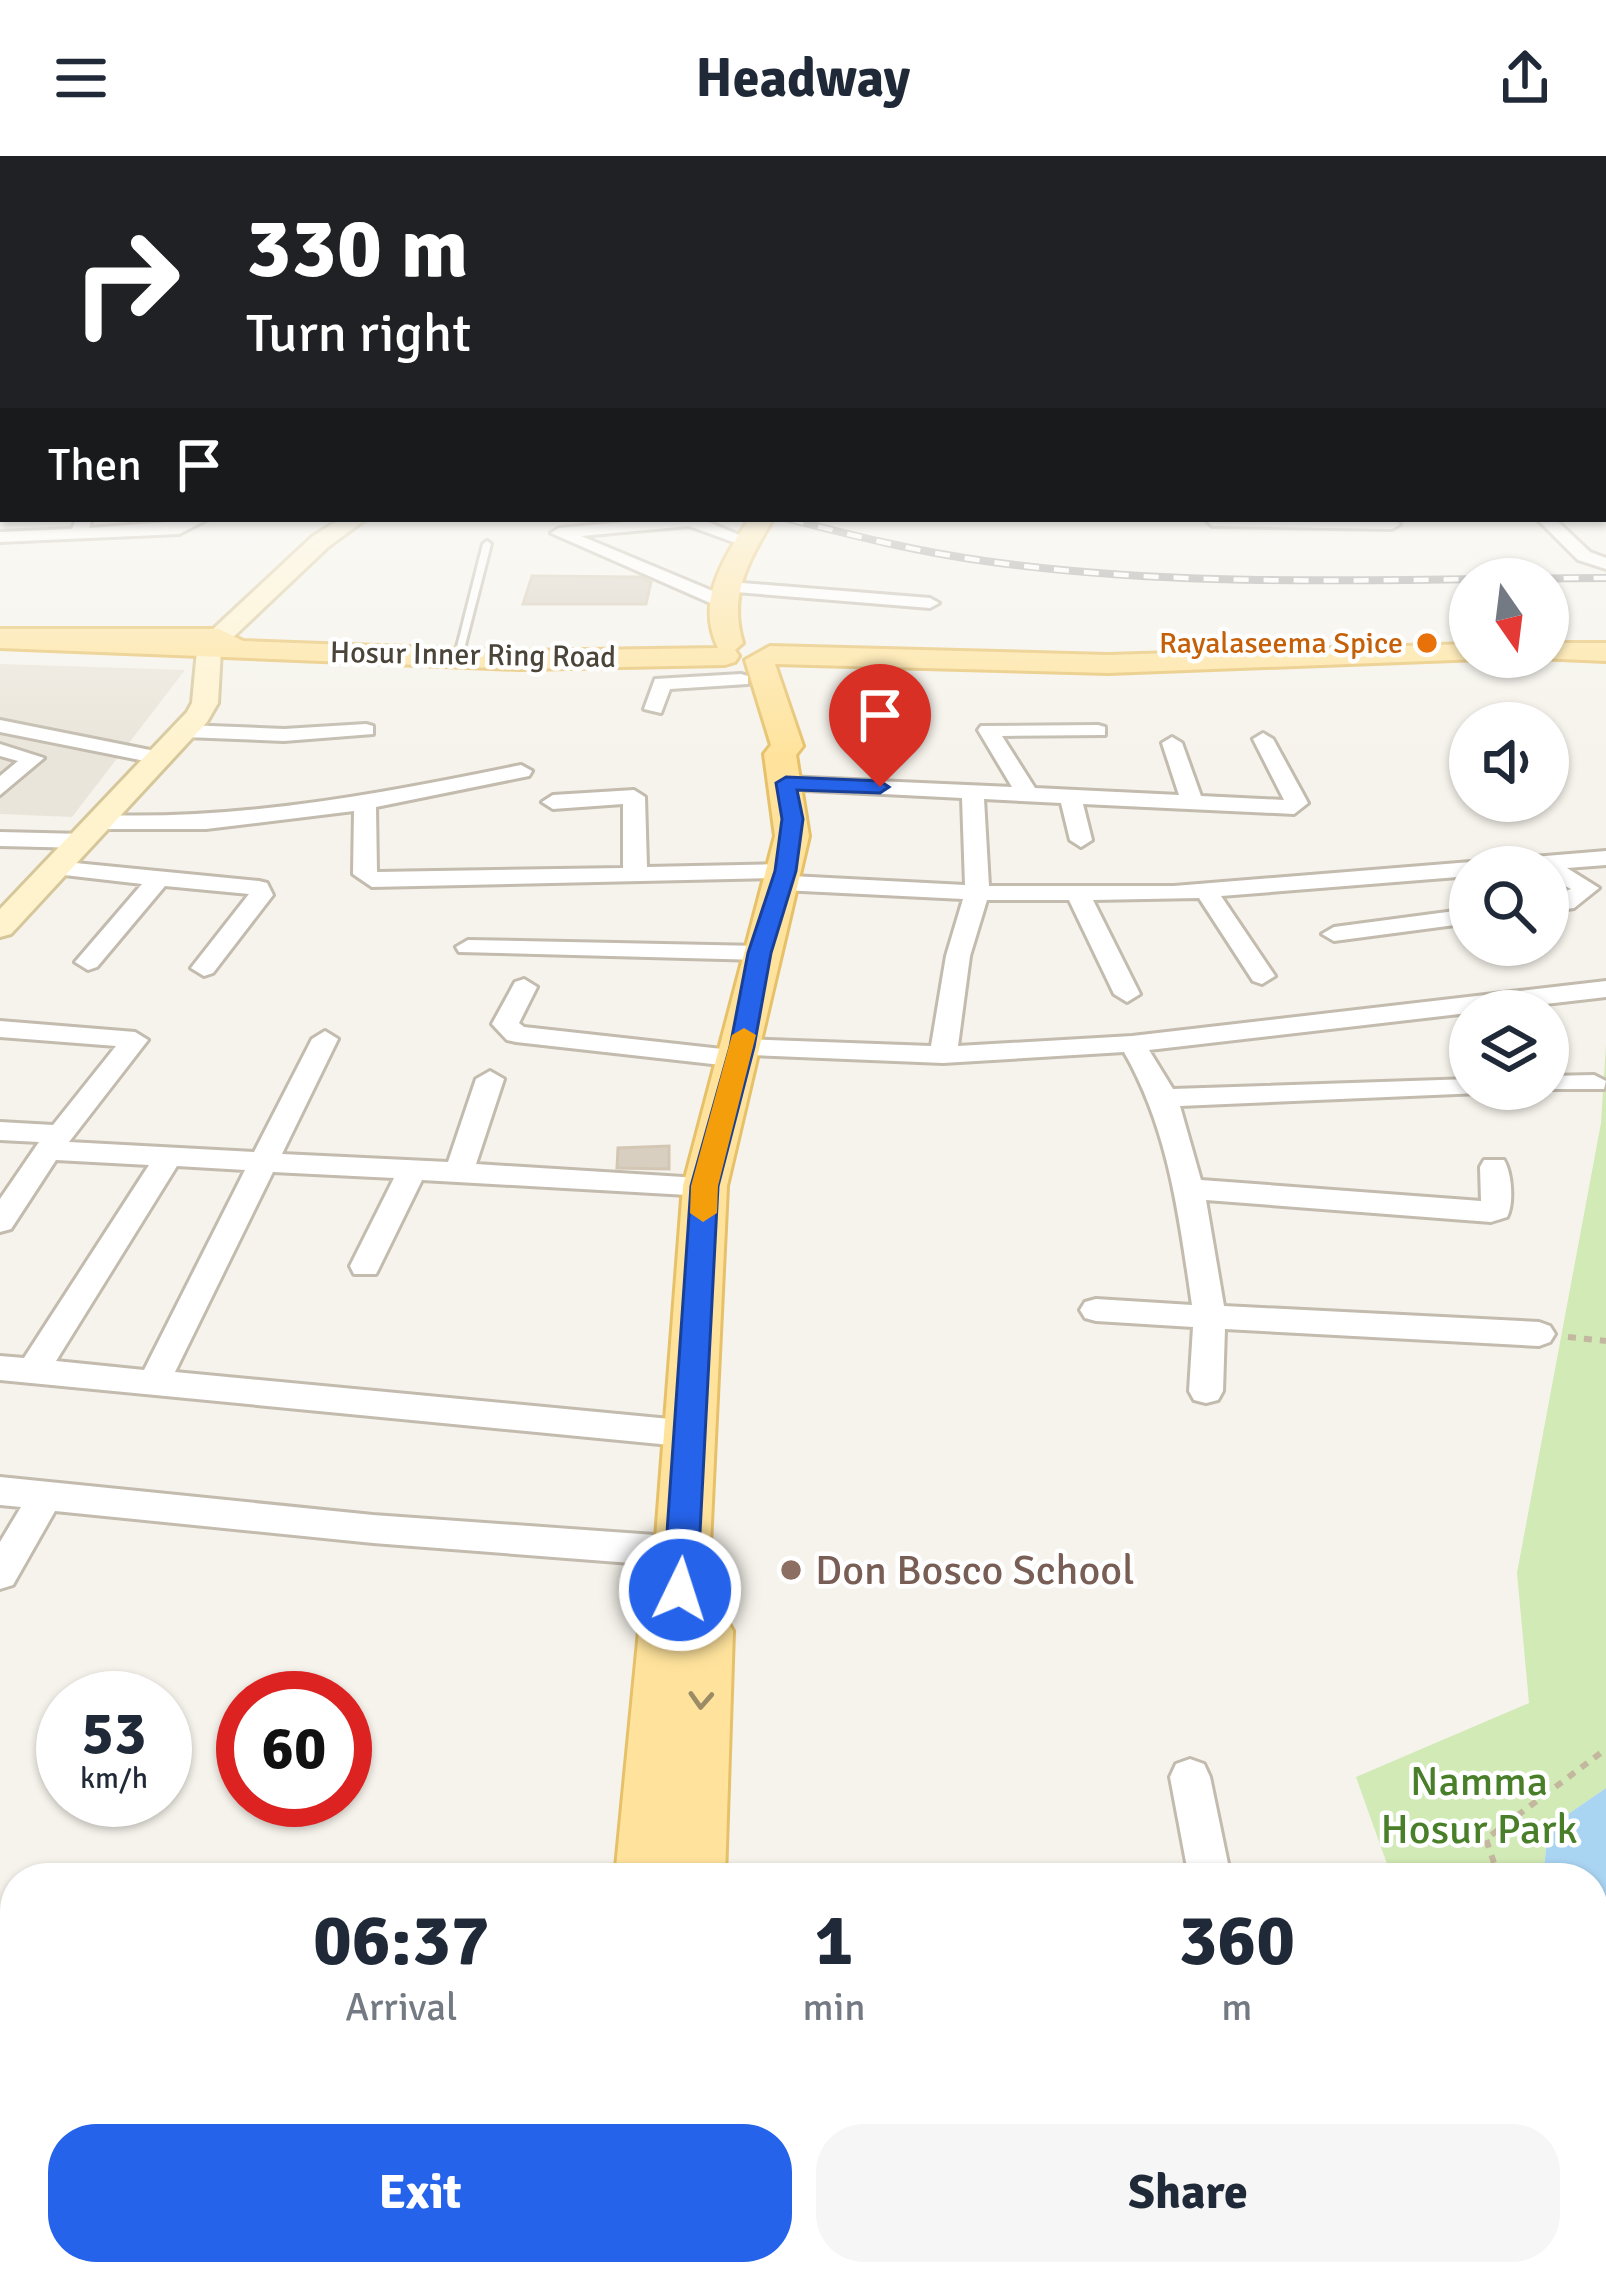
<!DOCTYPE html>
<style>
:root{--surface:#fff;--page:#f6f6f7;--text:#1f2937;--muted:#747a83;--accent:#2563eb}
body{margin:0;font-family:Signika,sans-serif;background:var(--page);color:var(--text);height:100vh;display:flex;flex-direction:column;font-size:45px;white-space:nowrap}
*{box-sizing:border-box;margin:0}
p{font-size:39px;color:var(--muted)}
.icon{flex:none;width:66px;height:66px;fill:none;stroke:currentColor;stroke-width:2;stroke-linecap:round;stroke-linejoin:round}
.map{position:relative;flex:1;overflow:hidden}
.panel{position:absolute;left:0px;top:1707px;width:1608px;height:423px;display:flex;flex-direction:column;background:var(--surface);border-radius:48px 48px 0 0;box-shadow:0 3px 9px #0004}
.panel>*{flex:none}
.guide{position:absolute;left:0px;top:0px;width:1608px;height:366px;box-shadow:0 3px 9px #0004;background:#202124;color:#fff;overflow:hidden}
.needle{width:78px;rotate:166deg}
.controls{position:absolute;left:1449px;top:402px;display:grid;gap:24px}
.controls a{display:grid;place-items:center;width:120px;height:120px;border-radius:50%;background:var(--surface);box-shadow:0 3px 9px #0004;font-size:60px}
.speed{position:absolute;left:36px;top:1515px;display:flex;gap:24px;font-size:60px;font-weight:700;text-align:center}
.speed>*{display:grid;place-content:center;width:156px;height:156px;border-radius:50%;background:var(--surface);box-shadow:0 3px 9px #0004;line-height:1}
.speed small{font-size:30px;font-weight:400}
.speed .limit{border:18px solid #d22;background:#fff;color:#111}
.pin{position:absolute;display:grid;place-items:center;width:102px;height:102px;color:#fff;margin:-123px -51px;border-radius:50% 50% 50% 0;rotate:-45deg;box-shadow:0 0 12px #0007}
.pin .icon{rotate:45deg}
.me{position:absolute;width:132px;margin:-66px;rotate:4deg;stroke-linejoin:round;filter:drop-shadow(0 0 9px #0008)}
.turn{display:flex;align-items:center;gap:42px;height:252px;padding:0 48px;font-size:54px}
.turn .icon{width:156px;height:156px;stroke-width:2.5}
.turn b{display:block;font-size:84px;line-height:102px}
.then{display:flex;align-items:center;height:114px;padding:0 48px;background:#0003;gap:24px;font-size:45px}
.eta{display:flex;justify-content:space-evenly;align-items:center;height:204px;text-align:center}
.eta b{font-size:72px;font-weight:800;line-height:84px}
.action{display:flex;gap:24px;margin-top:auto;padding:24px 48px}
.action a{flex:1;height:138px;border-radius:48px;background:var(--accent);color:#fff;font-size:48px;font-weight:800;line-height:138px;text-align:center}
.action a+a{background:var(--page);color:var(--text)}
header{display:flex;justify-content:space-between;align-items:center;height:156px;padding:0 48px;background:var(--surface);font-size:54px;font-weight:800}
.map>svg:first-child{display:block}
.residential{fill:#eae5da}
.green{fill:#d2eab5}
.water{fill:#a9d4f2}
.building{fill:#d8cfc1;stroke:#d3c7b4;stroke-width:3}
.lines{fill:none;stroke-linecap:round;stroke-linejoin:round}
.lane-casing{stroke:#c2bbae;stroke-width:6}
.street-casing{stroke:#c2bbae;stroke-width:6}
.secondary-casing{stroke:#d6c79b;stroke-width:6}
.primary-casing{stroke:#e6c16a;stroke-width:6}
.path{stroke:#c4b79f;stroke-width:6;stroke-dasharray:8 8;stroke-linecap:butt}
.lane{fill:#fff;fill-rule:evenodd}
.street{fill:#fff;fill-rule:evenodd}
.secondary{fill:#fff3cd;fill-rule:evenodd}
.primary{fill:#ffe39c;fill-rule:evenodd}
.rail-casing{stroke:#9a9a9a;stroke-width:8}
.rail{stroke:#fff;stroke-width:4.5;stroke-dasharray:15;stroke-linecap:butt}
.oneway{stroke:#9c8c66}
.route{fill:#2563eb;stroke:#184099;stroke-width:3}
.slow{fill:#f59e0b}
.food-dot{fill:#e8710a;stroke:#fff;stroke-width:4.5}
.education-dot{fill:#8d6e63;stroke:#fff;stroke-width:4.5}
.labels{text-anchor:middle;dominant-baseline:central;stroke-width:9;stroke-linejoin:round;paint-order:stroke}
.far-food-label{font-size:30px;fill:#c56008;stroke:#fff;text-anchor:end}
.far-street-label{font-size:30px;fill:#4b4439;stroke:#fff}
.near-education-label{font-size:42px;fill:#785e54;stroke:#fff;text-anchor:start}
.near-park-label{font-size:42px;fill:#4a7f2a;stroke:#fff}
</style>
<header><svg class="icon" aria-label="menu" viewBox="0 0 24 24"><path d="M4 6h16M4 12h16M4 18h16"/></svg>Headway<svg class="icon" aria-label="share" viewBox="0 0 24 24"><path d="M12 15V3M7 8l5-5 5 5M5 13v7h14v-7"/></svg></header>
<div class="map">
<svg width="1606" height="2129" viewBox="0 0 1606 2129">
<rect width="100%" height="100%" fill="#f6f3ec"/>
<!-- residential -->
<path class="residential" d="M0,508L185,514L72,661L0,658Z"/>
<!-- green -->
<path class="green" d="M1606,889V1632L1548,1672L1543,1722H1392L1356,1621L1529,1547L1517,1417L1601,967Z
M1593,1883L1606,1919V2129H1545L1538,2115H1593Z"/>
<!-- water -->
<path class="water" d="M1606,1632V1919L1593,1883V1722H1543L1548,1672Z"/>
<!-- building -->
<path class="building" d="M532,420L640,421L651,426L646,448H523Z
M669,990V1013L617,1012L618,992Z"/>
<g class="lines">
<defs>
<path id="lane" d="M487,385L491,388L464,493L456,495L483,388Z"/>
<path id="street" d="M3,318V328L0,329V319Z
M1605,329H1606V339H1605Z
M0,346H3V356H0Z
M76,363H92L89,372L208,363L179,378L0,386V376L72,373Z
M658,363H701L756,386L747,391L689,370L581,380L727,441V449H715L551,377L559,372Z
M1205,363H1392L1400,368L1392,373L1212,370Z
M1537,363H1555L1590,396L1606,402V413L1578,404Z
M742,427L930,442L939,447L930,452L736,436L733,432Z
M741,518L748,520V528L670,533L661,557L644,553L655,523Z
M0,564L160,596L171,602L160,608L0,576Z
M366,568L373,570V578L284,585L185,581L175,575L185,569L284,573Z
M1098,569L1105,571V579L1002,580L1035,632L1179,639L1162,587L1172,581L1182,587L1201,640L1284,644L1253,583L1263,577L1273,583L1308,647L1294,658L1083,648L1092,684L1081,691L1070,684L1061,647L984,643L989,730H1174L1606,695V709L1567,712L1599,732L1574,752L1548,756V742L1571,733L1548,721V711H1470V720L1221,740L1275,820L1262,828L1253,825L1199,742L1093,744L1140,838L1127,846L1114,838L1069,744H987L970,800L958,890L1132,880L1606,825V841L1149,894L1173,933L1470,923V933H1482L1480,937L1180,950L1201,1024L1481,1045L1480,1011L1484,1004H1504C1512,1017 1514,1048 1507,1061L1491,1066L1206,1044L1224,1150L1539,1166L1550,1170L1555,1178L1550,1186L1539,1190L1225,1173L1223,1235L1218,1244L1206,1247L1194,1244L1189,1235L1193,1171L1096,1165L1085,1162L1080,1154L1085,1146L1096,1143L1192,1149C1179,1061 1169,974 1124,896L943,907L750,899L749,909L739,911L516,886L507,884L492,868L515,826L524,823L537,831L519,867L524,871L731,894L733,885L742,883L931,890L946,800L963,743L782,734L774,732V722L372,731L353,718L354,655L206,673H99L88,666L99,659C243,664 381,638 521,609L532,615L529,620L376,651L377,716L623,712V648L553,653L542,646L553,639L634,634L645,641L647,711L785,708L797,715L791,720L965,729L962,642L786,633L775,627L786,621L1012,631L978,574L981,570Z
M0,588L44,602L0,639V620L18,605L0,600Z
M0,676L84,678L95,685L84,692L0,690Z
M55,705L259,725L267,727L273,739L213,817L204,820L191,812L249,738L165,730L97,811L88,814L75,806L142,728L47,717V707Z
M1470,753V767L1334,785L1322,778L1334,771Z
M468,784L760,790L772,797L760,804L459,796L456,791Z
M0,865L135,876L148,884L69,986L254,996L312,883L325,875L338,883L282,998L448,1006L476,923L490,915L504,923L476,1008L715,1023L720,1030L715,1037L705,1040L422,1024L380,1110L376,1118H354L350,1110L394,1022L273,1016L175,1216L691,1265L703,1269L708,1278L703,1287L691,1291L0,1224V1200L24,1202L149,1009L56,1004L11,1073L0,1076V1043L39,986L0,984V966L53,969L116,890L0,881ZM177,1010L245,1014L144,1214L56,1205Z
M1594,919L1606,925L1604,933H1538H1548V920Z
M0,1321L373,1359L683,1381L696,1386L701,1396L696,1406L683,1411L373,1387L55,1355L13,1429L0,1433V1386L21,1351L0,1349Z
M1190,1603L1204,1608L1210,1621L1231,1722H1189L1170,1621L1176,1608Z"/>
<path id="secondary" d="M340,363H366L328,391L228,486H210V476L312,381Z
M209,487L221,494L218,547L207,566L11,778L0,781V753L187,556L192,547L197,494Z
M0,2002L15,2003V2101L0,2099Z
M383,2115H571L565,2129H389Z"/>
<path id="primary" d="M749,363H773C749,404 728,439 743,487L735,494L739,500L735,506L725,509L519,513L0,492V473H219L243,485L519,495L718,492C695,445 724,402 749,363Z
M1548,487H1606V505L1538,502L1548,501Z
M1470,488V501L1480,503L1108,517L775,508L803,590L796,599L809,680L727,1030L708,1431L733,1475L725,1722H615L639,1475L652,1434L683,1030L775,680L764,598L771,589L745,504L770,490L1108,499Z
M578,2115H711V2129H577Z"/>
</defs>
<!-- lane casing -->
<use href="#lane" class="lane-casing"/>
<!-- street casing -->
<use href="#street" class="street-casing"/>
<!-- secondary casing -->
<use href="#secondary" class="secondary-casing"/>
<!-- primary casing -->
<use href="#primary" class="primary-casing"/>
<!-- path -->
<path class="path" d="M1568,1181L1606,1185
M1499,1722L1486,1683L1606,1593
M1593,1991L1606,2028"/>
<!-- lane -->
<use href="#lane" class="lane"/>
<!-- street -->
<use href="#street" class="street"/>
<!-- secondary -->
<use href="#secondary" class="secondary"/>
<!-- primary -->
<use href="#primary" class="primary"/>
<defs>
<path id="rail" d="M789,363C854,380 919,396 985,405C1190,434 1400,422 1606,422"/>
</defs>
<!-- rail casing -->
<use href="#rail" class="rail-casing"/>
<!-- rail -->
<use href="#rail" class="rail"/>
</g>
<!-- one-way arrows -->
<defs><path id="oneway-chevron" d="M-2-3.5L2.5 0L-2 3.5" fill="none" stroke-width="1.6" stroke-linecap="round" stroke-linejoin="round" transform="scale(3)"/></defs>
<use class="oneway" href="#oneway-chevron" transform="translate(701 1544) rotate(93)"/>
<!-- sky -->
<linearGradient id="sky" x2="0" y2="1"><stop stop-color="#8fc1ec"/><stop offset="0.5" stop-color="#fbfaf6"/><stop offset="1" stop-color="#fbfaf6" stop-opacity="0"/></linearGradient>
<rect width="1606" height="603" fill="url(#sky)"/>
<!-- route -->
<path class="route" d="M786,621L880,625L889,631L880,637L797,634L803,663L796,715L771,797L754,891L718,1030L697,1434L692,1444L680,1448L668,1444L663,1434L691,1030L730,891L748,797L775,715L782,663L776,627Z"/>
<!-- slow -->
<path class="slow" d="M744,872L756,879L718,1030L717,1057L703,1066L690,1057L691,1030L732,879Z"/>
<!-- markers -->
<circle class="food-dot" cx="1427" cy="487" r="12"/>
<circle class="education-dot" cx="791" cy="1414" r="12"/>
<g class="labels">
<!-- far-food labels -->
<g class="far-food-label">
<text x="1403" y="487">Rayalaseema Spice</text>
</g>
<!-- far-street labels -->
<g class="far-street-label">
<text transform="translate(473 499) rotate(1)">Hosur Inner Ring Road</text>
</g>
<!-- near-education labels -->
<g class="near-education-label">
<text x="815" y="1414">Don Bosco School</text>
</g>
<!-- near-park labels -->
<g class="near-park-label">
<text x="1479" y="1625">Namma<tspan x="1479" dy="48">Hosur Park</tspan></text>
</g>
</g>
</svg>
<div class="controls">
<a><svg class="needle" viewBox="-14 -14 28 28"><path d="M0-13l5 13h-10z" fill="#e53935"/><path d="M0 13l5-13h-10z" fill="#747a83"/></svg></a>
<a><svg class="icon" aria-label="sound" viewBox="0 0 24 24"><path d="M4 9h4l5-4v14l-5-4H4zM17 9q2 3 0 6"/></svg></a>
<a><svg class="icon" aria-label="search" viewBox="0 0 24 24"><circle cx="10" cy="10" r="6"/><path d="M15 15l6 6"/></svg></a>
<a><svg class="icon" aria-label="layers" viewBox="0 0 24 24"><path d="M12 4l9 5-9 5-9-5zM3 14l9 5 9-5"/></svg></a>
</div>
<div class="speed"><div>53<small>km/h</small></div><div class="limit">60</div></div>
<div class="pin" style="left:880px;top:631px;background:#d93025"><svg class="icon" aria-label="arrive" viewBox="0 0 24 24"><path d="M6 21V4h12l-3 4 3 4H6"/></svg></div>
<svg class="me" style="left:680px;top:1434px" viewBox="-20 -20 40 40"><circle r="17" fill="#2563eb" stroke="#fff" stroke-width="3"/><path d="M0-11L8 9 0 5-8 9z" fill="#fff"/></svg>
<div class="guide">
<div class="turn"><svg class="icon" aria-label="right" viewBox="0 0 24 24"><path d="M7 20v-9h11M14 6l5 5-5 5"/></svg><div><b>330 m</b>Turn right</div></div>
<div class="then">Then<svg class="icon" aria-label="arrive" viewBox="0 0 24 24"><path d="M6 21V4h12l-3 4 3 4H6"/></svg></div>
</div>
<section class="panel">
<div class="eta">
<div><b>06:37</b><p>Arrival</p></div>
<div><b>1</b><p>min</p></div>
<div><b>360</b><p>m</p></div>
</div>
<div class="action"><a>Exit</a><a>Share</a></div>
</section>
</div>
